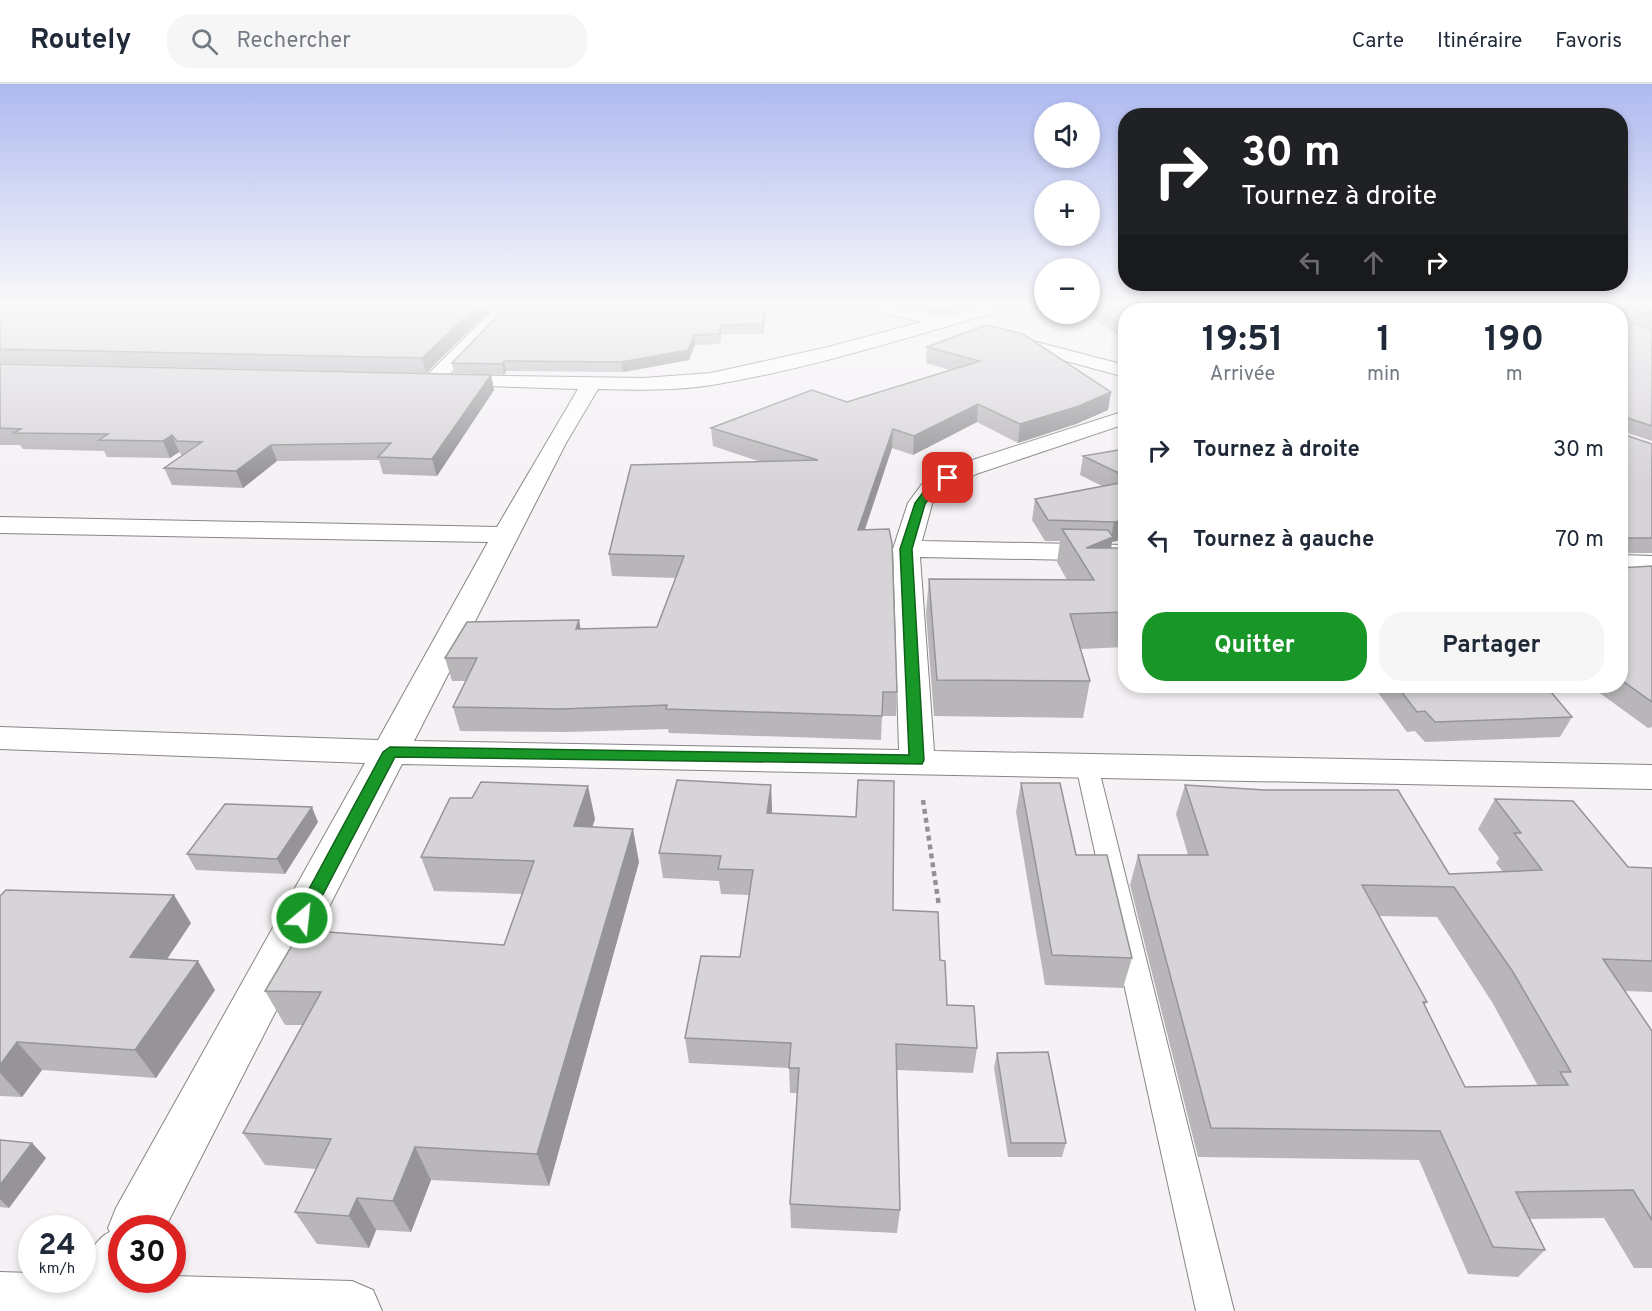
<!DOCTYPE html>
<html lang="fr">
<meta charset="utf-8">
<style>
:root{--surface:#fff;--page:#f6f6f7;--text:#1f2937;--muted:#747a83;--line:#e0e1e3;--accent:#189628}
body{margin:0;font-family:Overpass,sans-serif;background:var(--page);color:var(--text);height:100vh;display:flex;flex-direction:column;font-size:22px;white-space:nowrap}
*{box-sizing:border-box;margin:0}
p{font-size:20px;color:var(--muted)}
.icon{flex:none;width:33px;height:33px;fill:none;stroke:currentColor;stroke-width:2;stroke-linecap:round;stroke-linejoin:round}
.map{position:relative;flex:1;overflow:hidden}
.side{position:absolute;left:1118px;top:219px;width:510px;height:390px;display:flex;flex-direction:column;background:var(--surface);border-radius:24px;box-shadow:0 3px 9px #0003}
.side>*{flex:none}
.hud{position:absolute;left:1118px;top:24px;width:510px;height:183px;border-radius:24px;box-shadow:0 3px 9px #0003;background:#202124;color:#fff;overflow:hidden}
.controls{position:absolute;left:1034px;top:18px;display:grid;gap:12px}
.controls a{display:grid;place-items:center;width:66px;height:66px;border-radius:50%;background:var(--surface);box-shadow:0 3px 9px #0003;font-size:30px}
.speed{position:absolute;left:18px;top:1131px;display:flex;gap:12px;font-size:30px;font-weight:700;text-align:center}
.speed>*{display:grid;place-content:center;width:78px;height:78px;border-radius:50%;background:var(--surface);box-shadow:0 3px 9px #0003;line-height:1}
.speed small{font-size:15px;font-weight:400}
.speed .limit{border:9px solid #d22;background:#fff;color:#111}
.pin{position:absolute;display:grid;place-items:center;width:51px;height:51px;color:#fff;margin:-26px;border-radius:12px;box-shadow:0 3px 9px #0006}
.me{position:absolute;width:66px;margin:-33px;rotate:28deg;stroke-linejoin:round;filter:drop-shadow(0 0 4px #0008)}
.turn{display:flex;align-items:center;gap:21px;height:126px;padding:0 24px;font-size:27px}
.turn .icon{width:78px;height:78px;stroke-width:2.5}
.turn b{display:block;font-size:42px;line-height:51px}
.lanes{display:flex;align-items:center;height:57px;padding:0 24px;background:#0003;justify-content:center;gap:30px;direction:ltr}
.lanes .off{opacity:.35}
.eta{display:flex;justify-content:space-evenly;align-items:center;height:102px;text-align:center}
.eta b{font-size:36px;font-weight:700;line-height:42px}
.cta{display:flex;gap:12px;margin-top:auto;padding:12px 24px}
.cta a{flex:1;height:69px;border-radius:24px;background:var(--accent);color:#fff;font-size:24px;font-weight:700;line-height:69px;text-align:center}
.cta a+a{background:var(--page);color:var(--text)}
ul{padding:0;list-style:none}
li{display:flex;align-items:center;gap:18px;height:90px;padding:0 24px}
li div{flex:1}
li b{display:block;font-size:22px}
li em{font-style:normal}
header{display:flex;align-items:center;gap:36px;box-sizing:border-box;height:84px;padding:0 30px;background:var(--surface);border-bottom:2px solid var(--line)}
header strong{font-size:28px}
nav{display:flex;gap:33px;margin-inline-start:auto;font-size:21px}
.search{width:420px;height:54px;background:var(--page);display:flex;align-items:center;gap:15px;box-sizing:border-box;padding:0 21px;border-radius:24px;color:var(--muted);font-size:22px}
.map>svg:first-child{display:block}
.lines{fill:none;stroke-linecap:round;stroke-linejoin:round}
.lane-casing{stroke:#888589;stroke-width:2}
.street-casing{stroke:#888589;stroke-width:2}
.path{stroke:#949194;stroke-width:4.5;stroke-dasharray:5 4;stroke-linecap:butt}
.lane{fill:#fff;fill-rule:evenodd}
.street{fill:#fff;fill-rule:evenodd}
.wall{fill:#b9b6ba;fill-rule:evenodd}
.shaded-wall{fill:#969497}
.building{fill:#d7d4d8;stroke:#969497;stroke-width:1.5;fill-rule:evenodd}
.route{fill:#189628;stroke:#10621a;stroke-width:1.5}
</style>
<header>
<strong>Routely</strong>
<div class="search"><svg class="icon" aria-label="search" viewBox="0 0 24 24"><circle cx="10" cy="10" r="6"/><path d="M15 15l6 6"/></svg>Rechercher</div>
<nav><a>Carte</a><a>Itinéraire</a><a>Favoris</a></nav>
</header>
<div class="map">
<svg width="1652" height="1227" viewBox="0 0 1652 1227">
<rect width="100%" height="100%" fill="#f5f1f5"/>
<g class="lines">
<defs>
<path id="lane" d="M1087,674L1095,677L1098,682L1234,1227H1196L1076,682L1079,677Z"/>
<path id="street" d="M496,223H514L449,291L643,294L711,289L828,263L922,238L871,226L869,223H900L942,233L978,223H1006L1004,226C908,253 810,285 712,301C674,307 635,306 598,305L566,359L414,657L899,666L893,465L908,419L922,400L960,380L1125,327V340L976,390L940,410L932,420L922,457L1125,461V477L920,473L934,667L1652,681V705L402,680L165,1144H122V1196H172V1192L352,1197L373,1206L382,1227H0V1188L32,1189V1196H82C82,1180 95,1154 110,1148L108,1144L116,1124L365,679L0,665V643L378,656L488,458L0,449V433L497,443L578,305L426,300L423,296L426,292Z
M1002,249L1125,281V293L996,258L993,254L996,250Z
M1620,471L1652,472V488L1620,487Z"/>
</defs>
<!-- lane casing -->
<use href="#lane" class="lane-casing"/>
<!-- street casing -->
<use href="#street" class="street-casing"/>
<!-- path -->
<path class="path" d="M923,716L939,822"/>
<!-- lane -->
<use href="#lane" class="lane"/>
<!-- street -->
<use href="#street" class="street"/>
</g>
<!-- wall -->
<path class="wall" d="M0,223L488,228L426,289L0,279Z
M506,223H767L763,250H721L720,260L695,261L689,276L623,288L506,287L504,291L454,289L452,279Z
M911,223H967L940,230Z
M1089,223H1652V244L1625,237V238L1652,245V357L1625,348V351L1652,360V469H1620V226H1125V255L1085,230H1089Z
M927,263L1111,308L1108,326L1076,340L1018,359L977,338L913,371L892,364L865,446L897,608L896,632H882L881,656L669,649L668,645L566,648L460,647L453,623L466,597H452L445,574L579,536L580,545L657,543L676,494L612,492L609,470L761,378L713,362L711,344L847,318L950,286L926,279Z
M0,280L491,291L494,306L437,392L383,390L379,376L277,377L243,404L172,401L164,384L182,371L179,368L170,374L107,373L104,367L23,365L20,361H0Z
M1125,365V455L1112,458L1111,464L1125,470V563L1081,565L1090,597L1083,634L934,632L926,529L929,495L1067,496L1057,478L1060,457H1045L1032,436L1035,415L1102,402L1080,391L1083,372Z
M1652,482V643L1648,644L1590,602H1620V484Z
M1160,602H1310L1308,606L1161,604Z
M1373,602H1546L1572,633L1560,653L1425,658L1415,647L1407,648Z
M1021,699L1076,771L1132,874L1123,904L1045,901L1016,728Z
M771,701L772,729L893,826L940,876L947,921L977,964L973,989L897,986L900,1126L897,1149L791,1144L790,1120L797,1009H790L789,984L689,979L685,954L740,873L749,811L721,810L719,797L663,794L659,769Z
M1185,701L1265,706L1449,790L1503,788L1496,779L1499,774L1478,745L1495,715L1628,783L1652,784V908L1625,907L1652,947V1184H1634L1604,1134L1530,1135L1545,1166L1518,1193L1468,1190L1419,1076L1198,1073L1130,801L1138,771H1188L1176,730ZM1379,832L1437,833L1492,918L1538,1002L1465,1003L1425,921L1427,918Z
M595,735L592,743L639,778L549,1102L431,1096L411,1148L376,1146L369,1164L317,1160L295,1128L316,1085L265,1081L243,1049L303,941H285L265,907L504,861L522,810L434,807L421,773Z
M318,738L285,790L196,786L187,770Z
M0,812L191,839L167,875L215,906L156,994L42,986L22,1013L0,1012Z
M997,969L1066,1059L1062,1073H1008L994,984Z
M0,1056L32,1059L46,1074L9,1124L0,1123Z"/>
<!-- shaded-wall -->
<path class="shaded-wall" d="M476,223H487L488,228L426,289L422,274Z
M765,223H767L763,250V240Z
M941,223H967L940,230Z
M721,241V250L720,260L719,250Z
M694,251L695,261L689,276L623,288L621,278Z
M504,277L506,287L504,291L502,280Z
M491,291L494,306L437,392L432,375Z
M1111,308L1108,326L1076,340L1018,359L1020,340Z
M978,320L977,338L913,371L914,352Z
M893,345L892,364L857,468L858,446Z
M172,351L179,368L170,374L163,357Z
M271,361L277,377L243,404L236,387Z
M1125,436V455L1112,458L1107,486L1086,464L1111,454L1114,438Z
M579,536L583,559L576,545Z
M771,701L772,726L768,754L767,729Z
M588,702L595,735L581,776L574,742Z
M312,723L318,738L285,790L277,775Z
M633,745L639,778L549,1102L537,1070Z
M174,811L191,839L149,902L130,873Z
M198,877L215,906L156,994L135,966Z
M17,958L42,986L22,1013L0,989V981Z
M32,1059L46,1074L9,1124L0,1115V1101Z
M415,1063L431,1096L411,1148L393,1117Z
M357,1114L376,1146L369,1164L349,1132Z"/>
<!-- building -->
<path class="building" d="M0,223H476L422,274L0,265Z
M506,223H765L763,240L721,241L719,250L694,251L688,266L621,278L504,277L502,280L452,279Z
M1094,223H1652V231L1624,224L1625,238L1652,245V342L1625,333V351L1652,360V454H1620V226H1125V243Z
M986,241L1023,250L1111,308L1079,322L1020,340L978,320L914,352L893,345L858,446L889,445L892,459L897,608H883L882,632L666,625L667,621L561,625L453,623L477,574H445L467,538L579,536L576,545L657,543L684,472L609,470L631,381L818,376L711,344L812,306L847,318L980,277L927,263Z
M0,280L491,291L432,375L378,373L391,359L271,361L236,387L164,384L202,358L177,357L172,351L163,357L99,356L108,350L14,349L21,345L0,344Z
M1125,365V392L1083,372Z
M1125,398V436L1114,438L1048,436L1035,415Z
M1062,445L1108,446L1113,453L1086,464H1121L1125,470V528L1070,530L1090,597L937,596L929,495L1094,496Z
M1652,482V618L1620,595V484Z
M1397,602H1546L1572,633L1435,638L1425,627L1417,628Z
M677,696L771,701L767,729L856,733L858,696L894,697L893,826L938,828L940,876L945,877L947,921L974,922L977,964L896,960L900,1126L790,1120L799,984H789L791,959L685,954L701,872L740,873L753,786L718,785L721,772L659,769Z
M481,698L588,702L574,742L633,745L537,1070L415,1063L393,1117L357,1114L349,1132L295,1128L331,1055L243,1049L321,908L265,907L301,846L504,861L534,777L421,773L450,714H472Z
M1021,699H1060L1076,771H1107L1132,874L1052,871Z
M1185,701L1265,706H1398L1449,790L1542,786L1514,749H1521L1495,715L1573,717L1628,783L1652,784V877L1603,875L1652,947V1136L1633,1106L1516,1108L1545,1166L1493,1163L1440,1047L1211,1044L1138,771H1208ZM1362,801L1454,803L1513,888L1571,988H1560L1568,1001L1465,1003L1423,918H1427Z
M225,720L312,723L277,775L187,770Z
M6,806L174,811L130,873L198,877L135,966L17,958L0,981V812Z
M1048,968L1066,1059H1011L997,969Z
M0,1056L32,1059L0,1101Z"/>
<!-- sky -->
<linearGradient id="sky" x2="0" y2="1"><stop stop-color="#aeb9f0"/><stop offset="0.56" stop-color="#faf9fa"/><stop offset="1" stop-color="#faf9fa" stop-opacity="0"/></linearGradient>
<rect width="1652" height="395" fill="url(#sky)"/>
<!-- route -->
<path class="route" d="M948,391L953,394L952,396L934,408L925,420L912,465L924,676L922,680L395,673L308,839H296L293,834L296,829L383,668L390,663L909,671L900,465L915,419L927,403Z"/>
</svg>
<div class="controls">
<a><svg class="icon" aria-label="sound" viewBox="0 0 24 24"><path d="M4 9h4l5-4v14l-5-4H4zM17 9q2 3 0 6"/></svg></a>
<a>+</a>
<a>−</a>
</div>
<div class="speed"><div>24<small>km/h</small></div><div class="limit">30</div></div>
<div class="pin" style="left:948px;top:394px;background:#d93025"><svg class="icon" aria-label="arrive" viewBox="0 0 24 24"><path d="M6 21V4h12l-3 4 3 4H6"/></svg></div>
<svg class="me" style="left:302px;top:834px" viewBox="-20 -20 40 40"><circle r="17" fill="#189628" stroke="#fff" stroke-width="3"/><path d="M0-11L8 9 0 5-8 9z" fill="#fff"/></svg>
<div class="hud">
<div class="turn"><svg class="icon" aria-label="right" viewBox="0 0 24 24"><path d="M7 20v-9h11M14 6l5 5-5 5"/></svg><div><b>30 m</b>Tournez à droite</div></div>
<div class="lanes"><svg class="icon off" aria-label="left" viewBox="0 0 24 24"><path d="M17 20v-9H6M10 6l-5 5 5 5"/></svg><svg class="icon off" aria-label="ahead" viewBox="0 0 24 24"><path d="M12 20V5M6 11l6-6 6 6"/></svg><svg class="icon" aria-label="right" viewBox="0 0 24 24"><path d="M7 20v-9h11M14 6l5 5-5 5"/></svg></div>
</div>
<section class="side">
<div class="eta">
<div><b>19:51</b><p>Arrivée</p></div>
<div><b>1</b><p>min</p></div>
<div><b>190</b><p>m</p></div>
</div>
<ul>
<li><svg class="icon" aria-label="right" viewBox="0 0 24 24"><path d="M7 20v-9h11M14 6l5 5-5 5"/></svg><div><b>Tournez à droite</b></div><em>30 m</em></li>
<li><svg class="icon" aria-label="left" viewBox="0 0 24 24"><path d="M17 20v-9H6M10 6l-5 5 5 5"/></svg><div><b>Tournez à gauche</b></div><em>70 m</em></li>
</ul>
<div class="cta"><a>Quitter</a><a>Partager</a></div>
</section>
</div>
